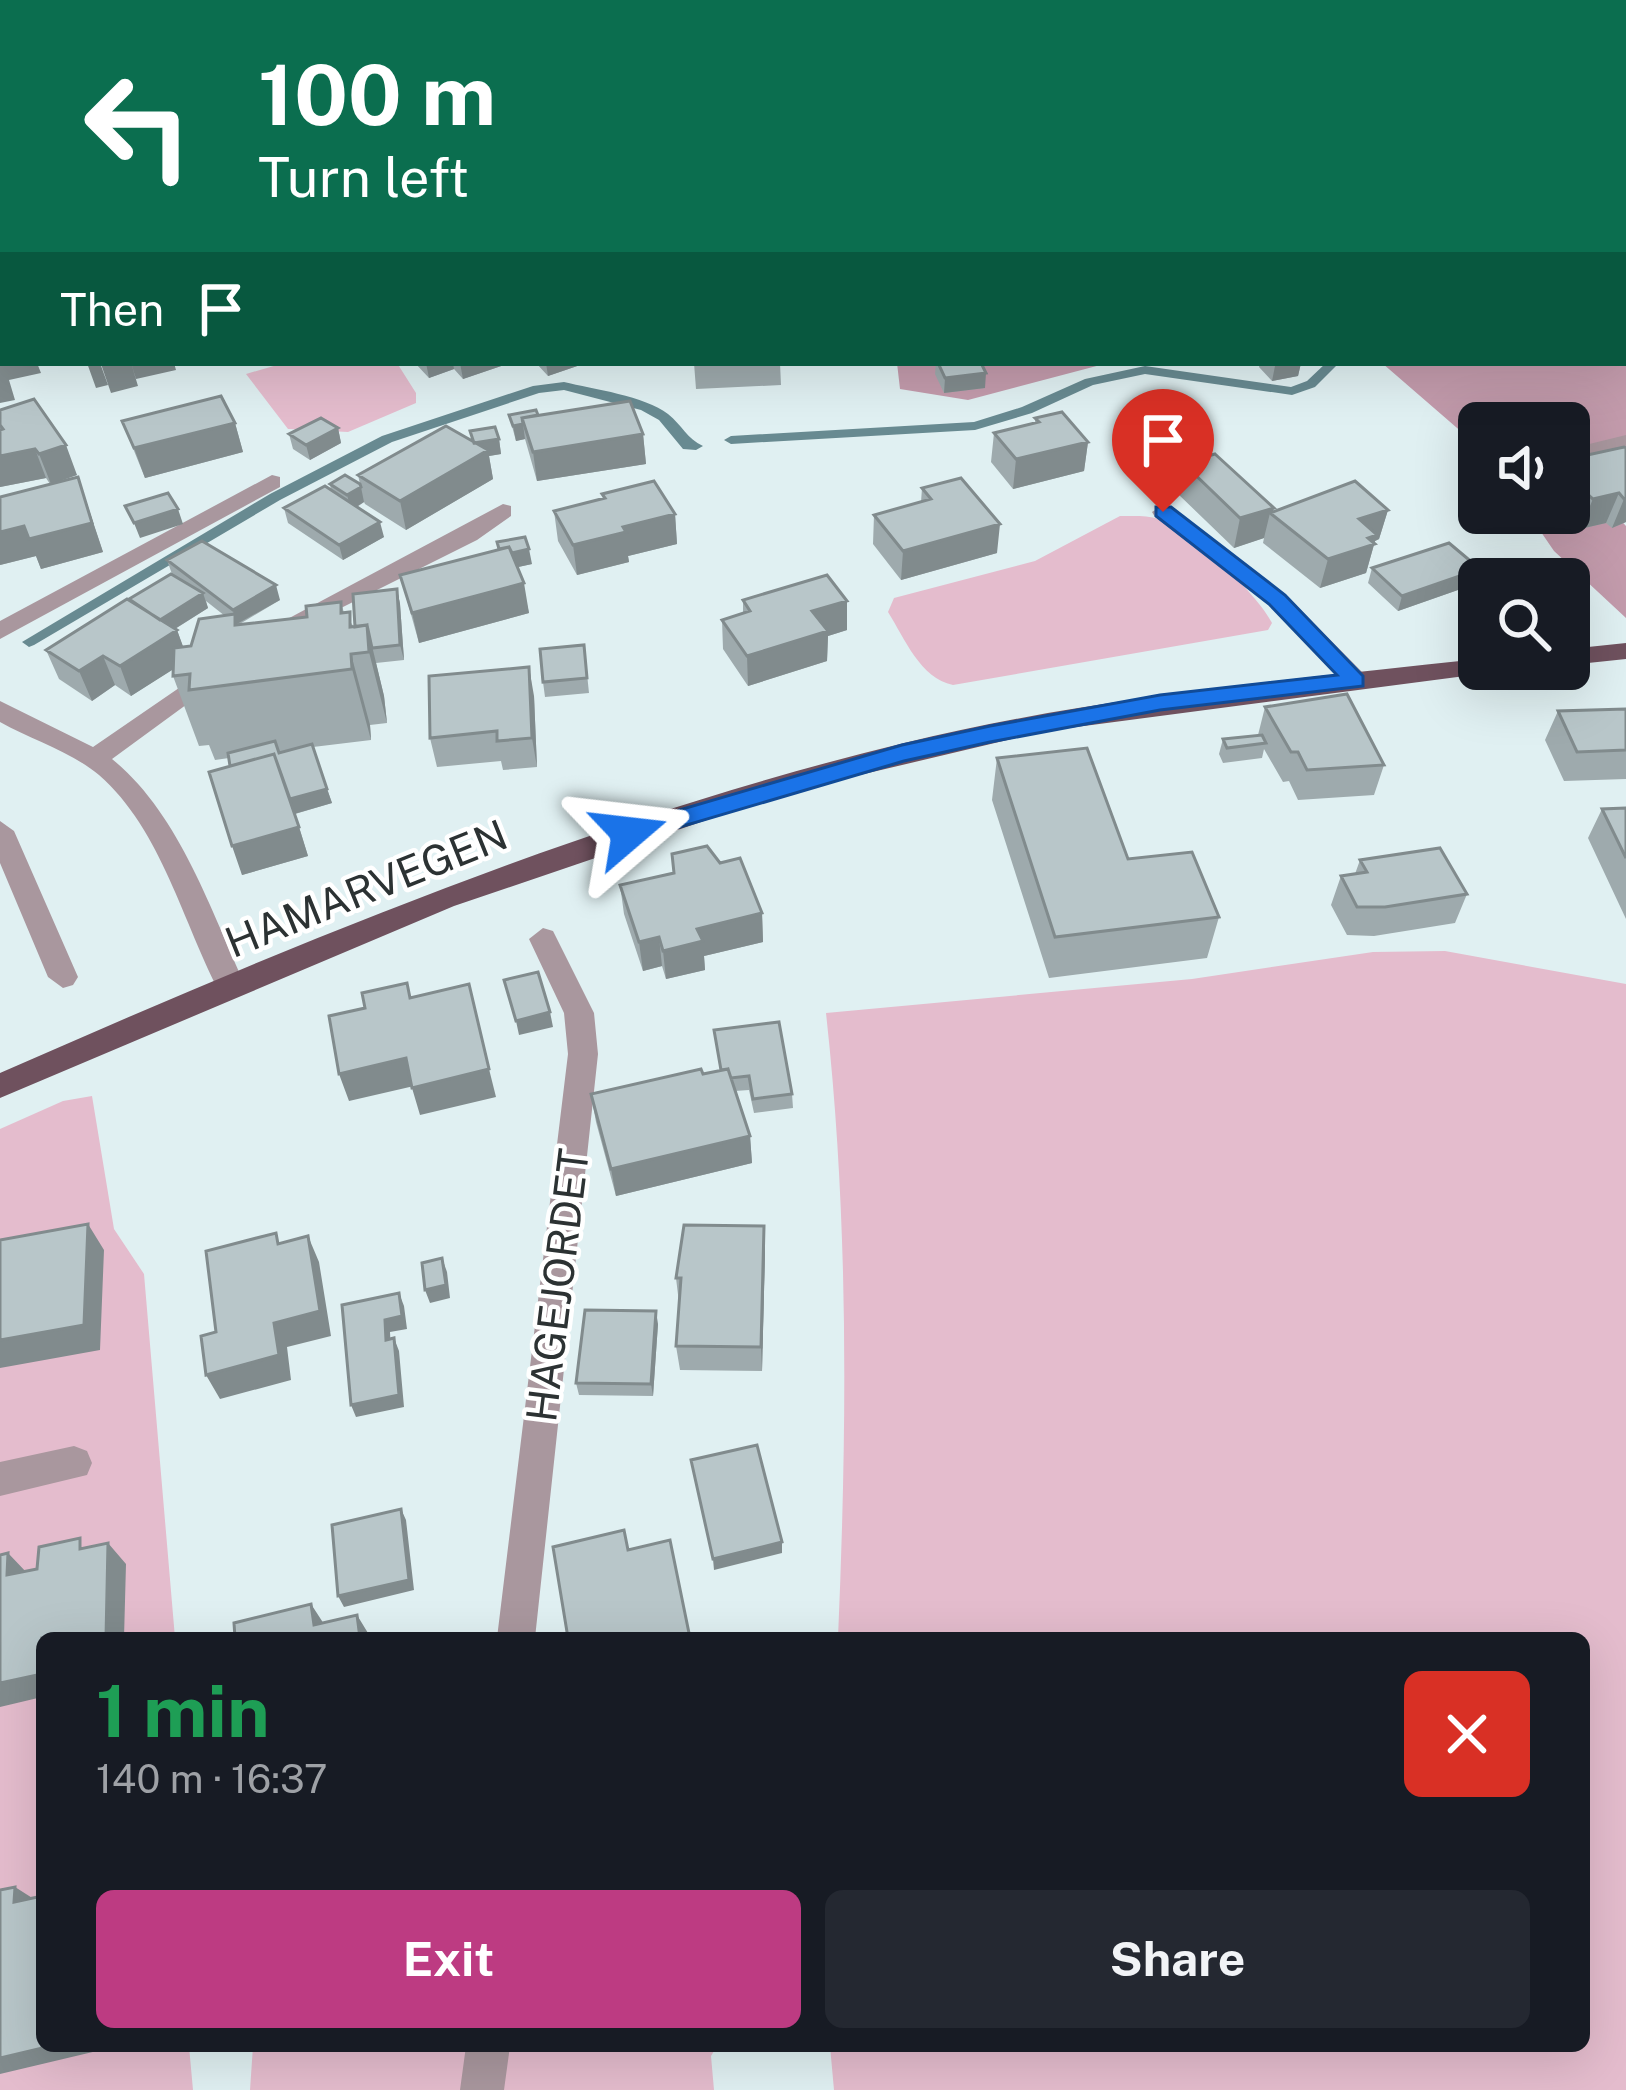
<!DOCTYPE html>
<meta charset="utf-8">
<style>
:root{--surface:#171b24;--page:#242831;--text:#f1f3f6;--muted:#9ea1a6;--accent:#bd3b82}
body{margin:0;font-family:"Public Sans",sans-serif;background:var(--page);color:var(--text);height:100vh;display:flex;flex-direction:column;font-size:45px;white-space:nowrap}
*{box-sizing:border-box;margin:0}
p{font-size:39px;color:var(--muted)}
.icon{flex:none;width:66px;height:66px;fill:none;stroke:currentColor;stroke-width:2;stroke-linecap:round;stroke-linejoin:round}
.map{position:relative;flex:1;overflow:hidden}
.sheet{position:absolute;left:36px;top:1632px;width:1554px;height:420px;display:flex;flex-direction:column;background:var(--surface);border-radius:18px;box-shadow:0 12px 48px #0002}
.sheet>*{flex:none}
.top-card{position:absolute;left:0px;top:0px;width:1626px;height:366px;box-shadow:0 12px 48px #0002;background:#0b6e4f;color:#fff;overflow:hidden}
.fabs{position:absolute;left:1458px;top:402px;display:grid;gap:24px}
.fabs a{display:grid;place-items:center;width:132px;height:132px;border-radius:18px;background:var(--surface);box-shadow:0 12px 48px #0002;font-size:60px}
.pin{position:absolute;display:grid;place-items:center;width:102px;height:102px;color:#fff;margin:-123px -51px;border-radius:50% 50% 50% 0;rotate:-45deg;box-shadow:0 0 12px #0007}
.pin .icon{rotate:45deg}
.me{position:absolute;width:132px;margin:-66px;rotate:73deg;stroke-linejoin:round;filter:drop-shadow(0 0 9px #0008)}
.turn{display:flex;align-items:center;gap:42px;height:252px;padding:0 60px;font-size:54px}
.turn .icon{width:156px;height:156px;stroke-width:2.5}
.turn b{display:block;font-size:84px;line-height:102px}
.then{display:flex;align-items:center;height:114px;padding:0 60px;background:#0003;gap:24px;font-size:45px}
.round{display:grid;place-items:center;flex:none;width:126px;height:126px;border-radius:18px;background:var(--page)}
.headline{display:flex;align-items:center;justify-content:space-between;height:204px;padding:0 60px}
h1{font-size:72px;font-weight:700;line-height:90px;color:#1e9e55}
.button{display:flex;gap:24px;margin-top:auto;padding:24px 60px}
.button a{flex:1;height:138px;border-radius:18px;background:var(--accent);color:#fff;font-size:48px;font-weight:700;line-height:138px;text-align:center}
.button a+a{background:var(--page);color:var(--text)}
.map>svg:first-child{display:block}
.green{fill:#e4bccd}
.forest{fill:#c39bac}
.lines{fill:none;stroke-linecap:round;stroke-linejoin:round}
.stream{fill:#688a91;fill-rule:evenodd}
.service{fill:#a9979e;fill-rule:evenodd}
.minor{fill:#a9979e;fill-rule:evenodd}
.primary{fill:#6f515e;fill-rule:evenodd}
.wall{fill:#9eaaad;fill-rule:evenodd}
.shaded-wall{fill:#818b8d}
.building{fill:#b8c6c9;stroke:#818b8d;stroke-width:3}
.route{fill:#1a73e8;stroke:#114b97;stroke-width:3}
.labels{text-anchor:middle;dominant-baseline:central;stroke-width:9;stroke-linejoin:round;paint-order:stroke}
.street-label{font-size:42px;fill:#2c3233;stroke:#fff}
</style>
<div class="map">
<svg width="1626" height="2090" viewBox="0 0 1626 2090">
<rect width="100%" height="100%" fill="#e0f0f2"/>
<!-- green -->
<path class="green" d="M284,363H397L416,393V403L348,432L288,429L246,374Z
M1120,516C1132,516 1147,515 1159,519C1190,530 1257,593 1272,623L1268,630L953,685C920,678 905,639 888,612L894,598L1035,561Z
M1445,951L1626,984V2090H834L830,2046H1584V1638H838C847,1429 849,1221 826,1013L1192,979L1373,952Z
M92,1096L114,1229L144,1274L175,1638H42V2046H189L193,2090H0V1129L63,1101Z
M253,2046H717L711,2056L714,2090H250Z"/>
<!-- forest -->
<path class="forest" d="M612,0H1626V446L1605,503L1626,526V618L1554,551L1528,513H1569V423H1479V447L1382,363H1623V3Z
M897,363H1108L968,400L900,389Z"/>
<g class="lines">
<!-- stream -->
<path class="stream" d="M1623,212H1626V219H1623Z
M1326,363H1339L1315,387L1292,395L1145,374L1093,385L1032,413L975,430L731,444L724,440L731,436L974,422L1022,407L1085,379L1145,366L1291,387L1307,381Z
M564,382C593,389 645,396 668,414C682,425 687,439 703,446L696,450L683,449L659,420L641,410L564,390L539,393L392,442L280,500L34,645L29,647L22,642L270,494L382,436L533,386Z"/>
<!-- service -->
<path class="service" d="M1626,435V449L1569,463V449Z
M272,475L280,477V487L0,639V621Z
M503,504L511,506V516L477,540L301,628H283L280,623Z
M1163,505L1285,594L1365,675V687H1347L1269,604L1155,517L1152,512Z
M211,666L220,668V680L112,759C179,813 211,911 246,987L231,998L221,995C183,924 162,830 99,775C70,751 32,740 0,722V701L93,747Z
M0,821L14,831L78,977L73,985L63,988L48,977L0,863Z
M74,1446L87,1451L92,1463L87,1475L0,1496V1462Z"/>
<!-- minor -->
<path class="minor" d="M543,928L553,931L594,1013L598,1054L535,1638H497L568,1054L564,1013L529,939Z
M466,2046H510L504,2090H460Z"/>
<!-- primary -->
<path class="primary" d="M1626,643V659L1569,665V649Z
M1479,659V669H1490L1488,673L1046,731L792,791L454,906L0,1098V1073C294,944 591,819 904,743C1092,697 1287,680 1479,659Z"/>
</g>
<!-- wall -->
<path class="wall" d="M456,0H561V1L555,3H457Z
M415,363H510L463,379L454,369L429,378Z
M536,363H586L548,376Z
M694,363H780L781,385L696,389Z
M936,363H981L985,388L944,393L935,374Z
M1260,363H1301L1298,376L1272,381L1259,367Z
M0,410L77,475L54,483L78,477L103,552L41,569L36,556L0,565L50,484L46,478L0,487Z
M509,415H538L643,434L646,464L537,481L525,439L516,441Z
M1035,418L1088,442L1084,471L1013,489L991,462L994,433L1035,423Z
M122,421L235,423L243,452L145,478Z
M338,428L341,443L310,460L293,449L289,434Z
M470,431L499,439L501,454L489,456L493,479L406,530L365,504L364,502L357,507L384,537L343,560L288,523L284,508L331,491L330,484H360L358,475L472,441Z
M1626,448V522L1612,528L1606,523L1580,529L1564,513H1569V459Z
M1183,463L1273,512L1388,510L1379,539L1375,541L1366,573L1320,588L1263,543L1264,538L1234,548L1177,493Z
M922,488L997,553L901,580L873,544L874,515L921,502Z
M602,494L675,514L677,544L628,556L629,562L577,575L558,541L554,511L603,499Z
M497,542L532,564L518,567L529,613L419,643L400,575L498,550Z
M167,560L280,600L238,625L307,617L341,602L344,613L354,627L397,589L400,604L404,660L376,663L384,696L387,723L370,725L371,740L313,747L332,803L295,814L308,856L242,875L229,758L215,760L209,745L199,746L173,676V669L131,696L115,685L92,701L59,679L46,650L172,574ZM206,601L225,616L191,646L183,647L177,630L175,629L208,608Z
M1372,568L1480,569L1475,584L1398,611L1368,583Z
M743,600L847,601V630L828,636L827,661L748,686L723,649L722,620L743,613Z
M584,645L589,693L545,697L543,682Z
M534,696L537,767L503,770L501,761L437,767L430,738Z
M1265,707L1384,765L1374,795L1298,800L1289,781L1283,782L1264,749L1262,758L1223,763L1219,754L1223,739L1258,735Z
M1626,709V779L1564,781L1545,740L1558,711Z
M997,758L1128,859L1219,917L1207,958L1049,978L992,800Z
M1626,808V919L1588,838L1602,809Z
M1360,860L1467,894L1455,923L1374,936L1347,935L1331,905L1341,876L1355,874Z
M720,863L762,913L763,942L704,956L705,970L666,979L662,966L643,971L624,914L620,885Z
M714,1030L792,1094L793,1108L754,1113L749,1090L735,1091L750,1136L752,1163L616,1196L596,1122L591,1094L720,1070Z
M764,1226L765,1252L762,1371L680,1370L676,1346L679,1303L676,1278Z
M658,1324L653,1396L579,1395L576,1383Z"/>
<!-- shaded-wall -->
<path class="shaded-wall" d="M2,0H27L28,3H3Z
M337,0H395V3H337Z
M414,0H440V3H415Z
M520,0H561V1L555,3H513Z
M3,350V363H37L41,373L9,380L15,400L0,403V351Z
M87,363H100L108,385L96,388Z
M131,363H174L176,370L136,379Z
M131,363L138,386L111,393L101,364Z
M426,363H453L454,369L429,378Z
M460,363H510L463,379Z
M546,363H586L548,376Z
M1291,363H1301L1298,376L1272,381L1275,366Z
M986,373L985,388L944,393L945,378Z
M235,423L243,452L145,478L134,448Z
M523,424L525,439L516,441L513,426Z
M338,428L341,443L310,460L306,445Z
M643,434L646,464L537,481L533,452Z
M499,439L501,454L489,456L493,479L406,530L400,501L474,443Z
M1088,442L1084,471L1013,489L1016,459Z
M66,445L77,475L51,484L39,454Z
M35,449L46,478L0,487V456Z
M78,477L103,552L41,569L36,556L0,565V532Z
M361,487L364,502L351,510L347,495Z
M1619,493L1606,523L1580,529L1593,499Z
M1626,498V522L1612,528L1624,499Z
M1274,508L1272,515L1270,513L1264,538L1234,548L1240,518Z
M178,509L183,524L140,538L134,523Z
M1388,510L1379,539L1375,541L1366,573L1320,588L1328,559L1359,519Z
M675,514L677,544L628,556L629,562L577,575L573,545L623,527Z
M380,522L384,537L343,560L339,545Z
M1000,524L997,553L901,580L903,551Z
M529,549L532,564L504,570L501,555Z
M1480,569L1475,584L1398,611L1402,596Z
M524,583L529,613L419,643L412,613Z
M276,585L280,600L235,625L233,610Z
M397,589L400,604L404,660L400,645Z
M203,593L208,608L165,635L160,620Z
M847,601V630L828,636L827,661L748,686L747,656L812,611Z
M367,625L384,696L387,723L369,652Z
M177,630L188,660L131,696L120,666Z
M351,654L370,725L371,740L352,669Z
M103,656L115,685L92,701L79,671Z
M529,667L534,696L537,767L532,738Z
M327,789L332,803L294,814L290,799Z
M299,827L308,856L242,875L232,846Z
M762,913L763,942L704,956L705,970L666,979L663,951L697,929Z
M659,937L662,966L643,971L639,942Z
M550,1012L553,1027L519,1035L516,1021Z
M406,1058L414,1086L349,1101L339,1074Z
M489,1069L496,1097L420,1115L412,1088Z
M750,1136L752,1163L616,1196L611,1169Z
M88,1224L104,1250L100,1350L0,1368V1340Z
M764,1226L765,1252L762,1371L761,1347Z
M308,1236L319,1262L331,1336L287,1347L291,1380L220,1399L206,1375L274,1323Z
M442,1258L447,1272L450,1298L430,1303L425,1290Z
M399,1293L404,1306L407,1329L390,1332L391,1353L386,1340L385,1320Z
M656,1311L658,1324L653,1396L651,1384Z
M394,1338L399,1351L404,1407L356,1417L351,1405Z
M401,1509L406,1520L414,1590L344,1607L338,1596Z
M782,1542V1553L714,1570L713,1559Z
M108,1543L126,1564L124,1638H106Z
M8,1553L28,1574L7,1575Z
M311,1604L333,1638L314,1625Z
M357,1615L371,1638H360Z
M42,1674V1697L0,1707V1683Z
M15,1887L37,1901L14,1902Z
M51,2046H118L0,2074V2058Z"/>
<!-- building -->
<path class="building" d="M938,363H981L986,373L945,378Z
M221,396L235,423L134,448L122,421Z
M34,399L66,445L39,454L35,449L0,456V430L3,429L0,425V410Z
M630,401L643,434L533,452L522,418Z
M536,410L538,415L522,418L523,424L513,426L509,415Z
M1062,412L1088,442L1016,459L994,433L1039,422L1035,418Z
M321,418L338,428L306,445L289,434Z
M446,426L488,450L400,501L358,475Z
M495,427L499,439L474,443L470,431Z
M1624,447L1626,448V498L1624,499L1619,493L1593,499L1569,477V459Z
M1215,454L1274,508L1240,518L1183,463Z
M345,475L360,484L361,487L347,495L330,484Z
M78,477L92,523L29,539L24,526L0,532V497Z
M961,478L1000,524L903,551L874,515L931,499L922,488Z
M654,481L675,514L623,527L626,532L573,545L554,511L605,498L602,494Z
M1355,481L1388,510L1359,519L1377,535L1368,538L1375,544L1328,559L1270,513Z
M325,486L380,522L339,545L284,508Z
M168,493L178,509L134,523L125,506Z
M525,537L529,549L512,553L509,547L499,549L497,542Z
M202,541L276,585L233,610L167,560Z
M1449,543L1480,569L1402,596L1372,568Z
M509,547L524,583L412,613L400,575Z
M171,574L203,593L160,620L129,599Z
M827,575L847,601L812,611L828,631L747,656L722,620L750,611L743,600Z
M397,589L400,645L372,648L367,625L355,627L353,594Z
M127,599L177,630L120,666L103,656L79,671L46,650Z
M341,602V613L350,612V627L367,625L369,652L351,654L352,669L189,690L190,674L173,676L174,648L191,646L199,619L235,614V625L307,617L306,606Z
M584,645L587,678L543,682L540,649Z
M529,667L532,738L497,741V731L430,738L429,676Z
M1347,694L1384,765L1307,770L1298,752H1291L1265,707Z
M1626,709V750L1577,752L1558,711Z
M1262,735L1266,743L1227,748L1223,739Z
M275,741L279,753L312,744L327,789L290,799L274,754L230,766L228,753Z
M1087,748L1128,859L1192,852L1219,917L1055,937L997,758Z
M274,754L299,827L232,846L209,772Z
M1626,808V858L1602,809Z
M707,846L720,863L740,858L762,913L697,929L703,941L663,951L659,937L639,942L620,885L674,873L672,854Z
M1440,848L1467,894L1385,907H1357L1341,876L1367,872L1360,860Z
M538,972L550,1012L516,1021L504,980Z
M407,983L410,998L469,984L489,1069L412,1088L406,1058L339,1074L329,1016L365,1008L362,993Z
M779,1022L792,1094L753,1099L749,1076L731,1078L728,1069L721,1070L714,1030Z
M701,1069L703,1074L728,1069L750,1136L611,1169L591,1094Z
M88,1224L84,1325L0,1340V1240Z
M684,1225L764,1226L761,1347L676,1346L681,1278H676Z
M276,1233L278,1244L308,1236L320,1311L274,1323L279,1355L206,1375L201,1336L216,1332L206,1251Z
M442,1258L446,1285L425,1290L422,1263Z
M399,1293L402,1316L385,1320L386,1340L394,1338L399,1395L351,1405L342,1305Z
M585,1310L656,1311L651,1384L576,1383Z
M757,1445L782,1542L713,1559L691,1460Z
M401,1509L409,1580L338,1596L332,1525Z
M624,1530L628,1550L670,1540L690,1638H568L553,1547Z
M80,1538V1549L108,1543L106,1638H42V1674L0,1683V1555L8,1553L7,1575L37,1569L39,1547Z
M311,1604L314,1625L357,1615L360,1638H235L234,1623Z
M15,1887L14,1902L42,1896V2046H51L0,2058V1890Z"/>
<!-- route -->
<path class="route" d="M1156,507H1171L1285,595L1363,676V686L1160,710L990,742L904,761L629,842L621,839V827L902,745L990,726L1160,695L1337,675L1269,604L1156,516Z"/>
<g class="labels">
<!-- street labels -->
<g class="street-label">
<text transform="translate(366 888) rotate(-22)">HAMARVEGEN</text>
<text transform="translate(557 1285) rotate(-83)">HAGEJORDET</text>
</g>
</g>
</svg>
<div class="fabs">
<a><svg class="icon" aria-label="sound" viewBox="0 0 24 24"><path d="M4 9h4l5-4v14l-5-4H4zM17 9q2 3 0 6"/></svg></a>
<a><svg class="icon" aria-label="search" viewBox="0 0 24 24"><circle cx="10" cy="10" r="6"/><path d="M15 15l6 6"/></svg></a>
</div>
<div class="pin" style="left:1163px;top:512px;background:#d93025"><svg class="icon" aria-label="arrive" viewBox="0 0 24 24"><path d="M6 21V4h12l-3 4 3 4H6"/></svg></div>
<svg class="me" style="left:629px;top:833px" viewBox="-20 -20 40 40"><path d="M0-17L14 15 0 8-14 15z" fill="#1a73e8" stroke="#fff" stroke-width="4"/></svg>
<div class="top-card">
<div class="turn"><svg class="icon" aria-label="left" viewBox="0 0 24 24"><path d="M17 20v-9H6M10 6l-5 5 5 5"/></svg><div><b>100 m</b>Turn left</div></div>
<div class="then">Then<svg class="icon" aria-label="arrive" viewBox="0 0 24 24"><path d="M6 21V4h12l-3 4 3 4H6"/></svg></div>
</div>
<section class="sheet">
<div class="headline"><div><h1>1 min</h1><p>140 m · 16:37</p></div><a class="round" style="background:#d93025;color:#fff"><svg class="icon" aria-label="close" viewBox="0 0 24 24"><path d="M6 6l12 12M18 6L6 18"/></svg></a></div>
<div class="button"><a>Exit</a><a>Share</a></div>
</section>
</div>
